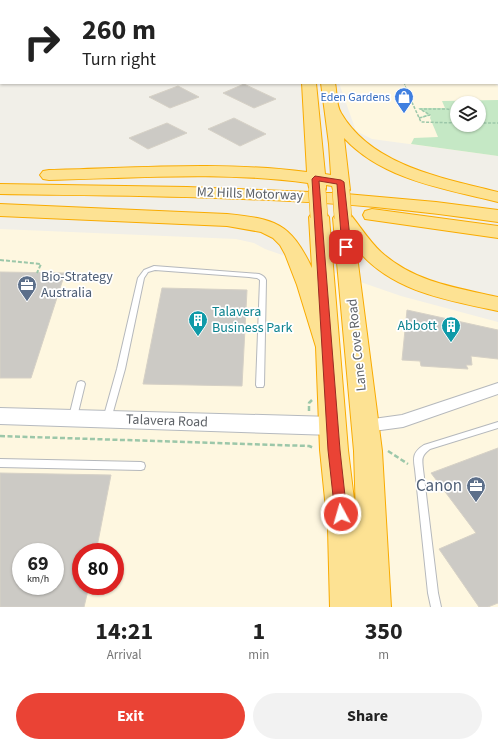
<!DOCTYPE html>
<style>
:root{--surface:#fff;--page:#f2f2f2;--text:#222;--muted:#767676;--accent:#ea4335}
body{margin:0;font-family:"Source Sans 3",sans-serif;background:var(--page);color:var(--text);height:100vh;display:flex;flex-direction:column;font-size:15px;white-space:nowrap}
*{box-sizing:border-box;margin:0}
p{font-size:13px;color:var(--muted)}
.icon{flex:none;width:22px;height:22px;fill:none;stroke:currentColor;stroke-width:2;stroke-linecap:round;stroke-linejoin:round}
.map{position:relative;height:607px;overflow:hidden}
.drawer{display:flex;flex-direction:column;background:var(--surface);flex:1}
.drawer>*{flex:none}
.guide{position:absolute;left:0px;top:0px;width:498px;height:84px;box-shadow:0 1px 3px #0004;background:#fff;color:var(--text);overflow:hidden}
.controls{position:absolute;left:450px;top:96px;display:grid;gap:8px}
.controls a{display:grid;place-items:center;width:36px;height:36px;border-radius:50%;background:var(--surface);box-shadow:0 1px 3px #0004;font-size:20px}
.speed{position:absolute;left:12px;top:543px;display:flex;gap:8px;font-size:20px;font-weight:700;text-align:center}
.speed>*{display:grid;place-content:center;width:52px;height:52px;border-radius:50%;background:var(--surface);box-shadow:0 1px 3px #0004;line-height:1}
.speed small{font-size:10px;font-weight:400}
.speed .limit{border:6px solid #d22;background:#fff;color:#111}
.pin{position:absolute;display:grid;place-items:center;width:34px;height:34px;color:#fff;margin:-17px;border-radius:8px;box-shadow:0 2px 6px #0006}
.me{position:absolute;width:44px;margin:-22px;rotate:354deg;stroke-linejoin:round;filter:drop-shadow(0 0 3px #0008)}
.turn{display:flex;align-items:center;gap:14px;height:84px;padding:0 16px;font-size:18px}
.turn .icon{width:52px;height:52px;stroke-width:2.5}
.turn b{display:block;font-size:28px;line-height:34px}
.eta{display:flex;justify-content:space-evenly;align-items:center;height:68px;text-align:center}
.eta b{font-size:24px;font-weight:700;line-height:28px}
.primary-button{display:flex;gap:8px;margin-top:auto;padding:8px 16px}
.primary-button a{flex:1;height:46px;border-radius:24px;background:var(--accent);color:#fff;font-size:16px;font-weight:700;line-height:46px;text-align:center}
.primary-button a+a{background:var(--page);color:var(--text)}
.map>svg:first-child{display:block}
.commercial{fill:#fef7e0;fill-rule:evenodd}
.green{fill:#c5e8c5;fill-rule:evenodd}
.building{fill:#cccac5;stroke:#d6d1c6;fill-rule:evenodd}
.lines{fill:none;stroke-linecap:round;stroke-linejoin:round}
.lane-casing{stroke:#b5b8bc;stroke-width:2}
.street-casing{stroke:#b5b8bc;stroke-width:2}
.secondary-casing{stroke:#b6babf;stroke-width:2}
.highway-casing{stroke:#f9ab00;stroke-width:2}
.path-far3{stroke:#9cc7a9;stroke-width:1;stroke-dasharray:2.5 1;stroke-linecap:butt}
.path-far2{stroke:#9cc7a9;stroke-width:1.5;stroke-dasharray:3 1.5;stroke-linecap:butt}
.path-far1{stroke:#9cc7a9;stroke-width:2;stroke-dasharray:4 2;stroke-linecap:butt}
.path{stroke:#9cc7a9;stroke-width:2.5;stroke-dasharray:5 2.5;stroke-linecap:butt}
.lane{fill:#fff;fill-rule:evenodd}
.street{fill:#fff;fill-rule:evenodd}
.secondary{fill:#fff;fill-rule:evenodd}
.highway{fill:#fde293;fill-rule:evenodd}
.highway-bridge-casing{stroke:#f9ab00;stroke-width:18;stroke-linecap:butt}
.highway-bridge{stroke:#fde293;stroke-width:17}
.route{fill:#ea4335;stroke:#982c22}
.labels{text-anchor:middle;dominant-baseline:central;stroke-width:3.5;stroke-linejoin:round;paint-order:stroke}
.far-shop-label{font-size:12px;fill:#366cbe;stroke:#fff;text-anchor:end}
.street-label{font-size:14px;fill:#5f6368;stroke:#fff}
.service-label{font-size:14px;fill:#4e5e75;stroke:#fff;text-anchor:start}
.culture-label{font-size:14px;fill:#0d838f;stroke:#fff;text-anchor:start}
.near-service-label{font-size:17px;fill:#4e5e75;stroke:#fff;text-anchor:end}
</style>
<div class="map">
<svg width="498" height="607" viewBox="0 0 498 607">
<rect width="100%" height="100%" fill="#f1efe8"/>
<!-- commercial -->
<path class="commercial" d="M339,83H494L498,86V156L372,139L356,131ZM457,103H479V125H457Z
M0,229L236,239L254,243L265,249L401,296L498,322V607H0ZM21,552H55V586H21ZM81,552H115V586H81Z"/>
<!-- green -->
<path class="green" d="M314,0H498V36L497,1Z
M498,100V156L411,144L414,138L438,137L430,118L431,115L422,118L421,117L428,114L418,108H445L442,101ZM457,103H479V125H457Z"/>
<!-- building -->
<path class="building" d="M244,84L276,99L254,108L223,93Z
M178,86L199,97L170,108L149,97Z
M234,118L266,134L240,146L208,129Z
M167,123L187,133L148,149L129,138Z
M0,272L65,273L31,378H0Z
M162,288L247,290L242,386L143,384Z
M407,310L498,330V359L471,356L472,365H466L468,369L421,366L420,361L402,360Z
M498,448V603L488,607H479L439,549L476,533L431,473Z
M0,473L111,475L96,552H81V586H89L84,607H0ZM21,552H55V586H21Z"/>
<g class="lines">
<defs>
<path id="lane" d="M114,0H118L119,1H115Z
M154,266L259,274C262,275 265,277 266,280L264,385L263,387H257L256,385L260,280L257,278L249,277L155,270L148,272L144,278L125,369L111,419L110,421L107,422L104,421L103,419L117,369L138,278L144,270Z
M81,381L84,382L85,384L77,417L76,419L73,420L70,419L69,417L77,384L78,382Z
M498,422V428L430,449C421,456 422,459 423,469L438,593L441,607H431L428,593L415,469C413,457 413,452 424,445Z
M0,459L141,462L144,463L145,466L144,469L141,470L0,467Z"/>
<path id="street" d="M497,16H498V20H497Z
M0,64H1V68H0Z
M498,383V394L403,427L366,432L361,430L358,426L361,422L366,420L402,415Z"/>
<path id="secondary" d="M0,408L333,417L341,420L344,426L341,432L333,435L0,424Z"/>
<path id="highway" d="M278,0H290L291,1H279Z
M303,0H315V1H303Z
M302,83H316L325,174L331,175L329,144L321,83H335C337,92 336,105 341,113C372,166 443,178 498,192V202C445,189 383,180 344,138L350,190L346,194L436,202L498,210V222C457,216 416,211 375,207C250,196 125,196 0,194V184L187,187L310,192L308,183C222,171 135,178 49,180L43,179L40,175L43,171L49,170C135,168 222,161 307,172ZM326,185L332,186L334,193H324L326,189Z
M0,204L227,214C275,219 290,222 312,268L309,217L312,213L319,211L326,213L329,217L348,450L356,516L354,451L333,218L336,214L343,212L350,214C360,226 369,241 381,252C414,282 457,288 498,297V311C447,300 391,292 356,248L382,451L391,607H330L328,529L320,450L316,347L297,285L285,254L280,245L273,238L261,232L227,226L0,216Z
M372,209L498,226V238L365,219L363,215L365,211Z"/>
</defs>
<!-- lane casing -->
<use href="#lane" class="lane-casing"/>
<!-- street casing -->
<use href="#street" class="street-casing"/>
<!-- secondary casing -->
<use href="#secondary" class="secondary-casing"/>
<!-- highway casing -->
<use href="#highway" class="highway-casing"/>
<!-- path-far3 -->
<path class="path-far3" d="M239,0H242
M404,83L411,99"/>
<!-- path-far2 -->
<path class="path-far2" d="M410,98L421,122L457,123
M419,118L430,115L420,109H447L457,111
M479,123H498"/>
<!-- path-far1 -->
<path class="path-far1" d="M0,260L41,264L37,273"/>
<!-- path -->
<path class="path" d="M309,411V403L312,400
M0,436L309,446L314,448
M388,451L408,464"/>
<!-- lane -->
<use href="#lane" class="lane"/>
<!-- street -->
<use href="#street" class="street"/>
<!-- secondary -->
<use href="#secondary" class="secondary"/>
<!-- highway -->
<use href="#highway" class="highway"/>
<defs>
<path id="highway-bridge" d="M317,189L319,217
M341,190L343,218"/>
</defs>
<!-- highway-bridge casing -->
<use href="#highway-bridge" class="highway-bridge-casing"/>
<!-- highway-bridge -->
<use href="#highway-bridge" class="highway-bridge"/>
</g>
<!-- route -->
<path class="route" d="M315,176L341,180L344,182L351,247L346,249L342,247L337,184L319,181L340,450L347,514L345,518L341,520L337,518L335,514L328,450L312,179Z"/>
<!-- icons -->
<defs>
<symbol id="shop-pin" viewBox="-11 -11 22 30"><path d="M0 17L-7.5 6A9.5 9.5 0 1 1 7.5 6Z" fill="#3f7fe0" stroke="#fff"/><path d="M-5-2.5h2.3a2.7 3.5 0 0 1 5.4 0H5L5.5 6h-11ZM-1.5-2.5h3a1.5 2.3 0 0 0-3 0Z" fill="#fff"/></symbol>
<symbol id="office-pin" viewBox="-11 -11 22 30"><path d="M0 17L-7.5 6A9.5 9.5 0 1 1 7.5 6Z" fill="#5c6f8a" stroke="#fff"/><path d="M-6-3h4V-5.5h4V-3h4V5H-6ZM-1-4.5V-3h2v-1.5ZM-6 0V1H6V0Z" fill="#fff"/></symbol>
<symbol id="building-pin" viewBox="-11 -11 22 30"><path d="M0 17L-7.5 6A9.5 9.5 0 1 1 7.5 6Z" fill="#0f9aa8" stroke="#fff"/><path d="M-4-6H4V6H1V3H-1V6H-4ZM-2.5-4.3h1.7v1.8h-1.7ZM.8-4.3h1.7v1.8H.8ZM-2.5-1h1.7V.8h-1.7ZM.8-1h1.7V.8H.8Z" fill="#fff"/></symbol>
</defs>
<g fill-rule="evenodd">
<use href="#shop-pin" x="393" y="86" width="22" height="30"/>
<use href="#office-pin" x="16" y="274" width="22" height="30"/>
<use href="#building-pin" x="187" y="309" width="22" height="30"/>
<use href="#building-pin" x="440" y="315" width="22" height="30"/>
<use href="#office-pin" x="465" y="475" width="22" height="30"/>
</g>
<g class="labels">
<!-- far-shop labels -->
<g class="far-shop-label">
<text x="390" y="97">Eden Gardens</text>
</g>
<!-- street labels -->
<g class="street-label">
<text transform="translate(250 194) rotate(2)">M2 Hills Motorway</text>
<text transform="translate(357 345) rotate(-96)">Lane Cove Road</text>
<text transform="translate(167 421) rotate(2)">Talavera Road</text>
</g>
<!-- service labels -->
<g class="service-label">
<text x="41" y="277">Bio-Strategy<tspan x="41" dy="16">Australia</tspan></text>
</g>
<!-- culture labels -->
<g class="culture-label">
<text x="212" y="312">Talavera<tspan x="212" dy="16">Business Park</tspan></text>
<text x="437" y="326" text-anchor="end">Abbott</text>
</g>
<!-- near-service labels -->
<g class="near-service-label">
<text x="462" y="486">Canon</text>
</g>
</g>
</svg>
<div class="controls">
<a><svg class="icon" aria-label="layers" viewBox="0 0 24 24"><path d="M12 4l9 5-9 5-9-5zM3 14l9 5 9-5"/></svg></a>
</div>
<div class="speed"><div>69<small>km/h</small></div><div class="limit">80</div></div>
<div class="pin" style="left:346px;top:247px;background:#d93025"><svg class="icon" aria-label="arrive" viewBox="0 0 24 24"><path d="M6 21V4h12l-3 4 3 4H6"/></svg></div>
<svg class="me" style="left:341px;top:514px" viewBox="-20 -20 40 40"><circle r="17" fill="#ea4335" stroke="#fff" stroke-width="3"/><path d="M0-11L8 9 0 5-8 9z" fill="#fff"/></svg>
<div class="guide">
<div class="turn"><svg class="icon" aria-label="right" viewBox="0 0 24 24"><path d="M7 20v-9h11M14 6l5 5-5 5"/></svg><div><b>260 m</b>Turn right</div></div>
</div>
</div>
<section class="drawer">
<div class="eta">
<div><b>14:21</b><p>Arrival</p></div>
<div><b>1</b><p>min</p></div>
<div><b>350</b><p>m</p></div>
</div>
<div class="primary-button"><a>Exit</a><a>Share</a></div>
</section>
